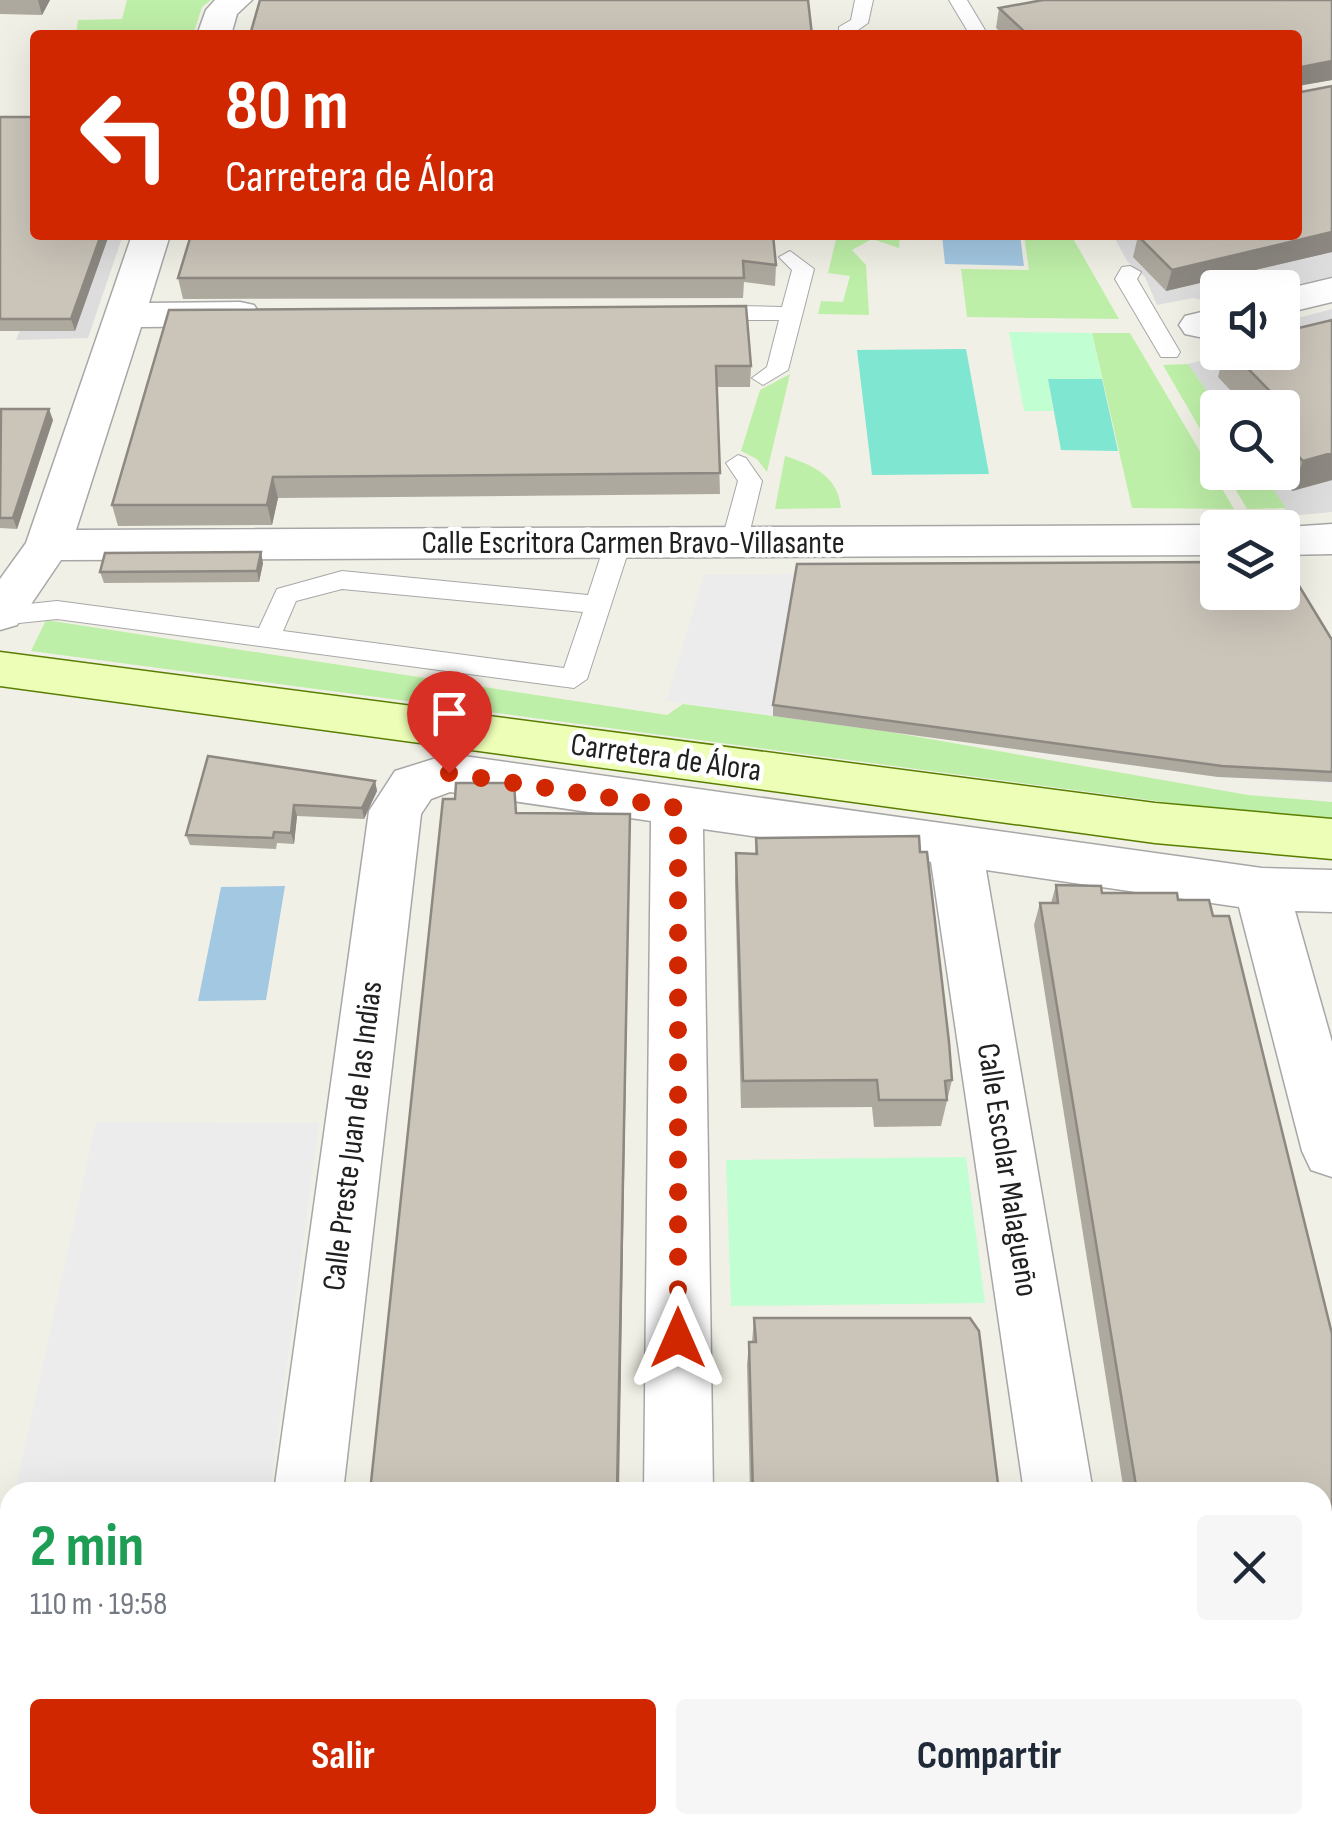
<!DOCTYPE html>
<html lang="es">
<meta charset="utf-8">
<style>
:root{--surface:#fff;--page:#f6f6f7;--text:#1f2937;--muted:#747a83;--accent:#d02700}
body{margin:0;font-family:"Sofia Sans Condensed",sans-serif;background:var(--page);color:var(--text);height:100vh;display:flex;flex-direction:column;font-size:38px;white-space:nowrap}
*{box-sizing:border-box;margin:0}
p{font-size:32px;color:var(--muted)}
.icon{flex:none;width:55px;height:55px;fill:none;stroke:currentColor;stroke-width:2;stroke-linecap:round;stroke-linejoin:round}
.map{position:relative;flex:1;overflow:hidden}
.drawer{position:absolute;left:0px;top:1482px;width:1332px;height:352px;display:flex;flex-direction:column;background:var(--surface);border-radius:30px 30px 0 0;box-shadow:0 10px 40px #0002}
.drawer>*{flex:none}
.hud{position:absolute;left:30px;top:30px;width:1272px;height:210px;border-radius:10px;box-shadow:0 10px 40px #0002;background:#d02700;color:#fff;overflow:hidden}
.tools{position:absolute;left:1200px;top:270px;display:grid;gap:20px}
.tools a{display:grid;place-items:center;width:100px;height:100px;border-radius:10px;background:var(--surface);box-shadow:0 10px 40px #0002;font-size:50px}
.pin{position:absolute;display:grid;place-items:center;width:85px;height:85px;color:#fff;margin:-102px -42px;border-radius:50% 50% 50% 0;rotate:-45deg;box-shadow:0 0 10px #0007}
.pin .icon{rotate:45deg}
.me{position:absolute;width:110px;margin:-55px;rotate:0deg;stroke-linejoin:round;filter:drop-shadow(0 0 8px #0008)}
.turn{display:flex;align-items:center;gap:35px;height:210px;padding:0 30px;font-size:45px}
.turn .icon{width:130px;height:130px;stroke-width:2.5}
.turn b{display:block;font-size:70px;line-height:85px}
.round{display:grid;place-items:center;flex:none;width:105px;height:105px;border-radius:10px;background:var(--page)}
.headline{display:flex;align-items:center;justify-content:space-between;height:170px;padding:0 30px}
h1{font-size:60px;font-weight:700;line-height:75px;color:#1e9e55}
.cta{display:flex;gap:20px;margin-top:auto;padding:20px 30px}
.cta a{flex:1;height:115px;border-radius:10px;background:var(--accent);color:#fff;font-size:40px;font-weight:700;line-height:115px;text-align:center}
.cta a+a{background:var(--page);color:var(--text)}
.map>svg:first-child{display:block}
.residential{fill:#dedddd}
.grass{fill:#beefa8}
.park{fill:#c1fed1}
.pitch{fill:#7ee6d1}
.parking{fill:#ececec}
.water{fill:#a3c8e2}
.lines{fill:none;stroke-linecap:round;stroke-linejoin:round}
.lane-casing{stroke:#a7a7a7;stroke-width:2}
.street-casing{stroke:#a7a7a7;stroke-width:3}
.secondary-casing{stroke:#597e00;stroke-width:3}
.lane{fill:#fff;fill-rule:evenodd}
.street{fill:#fff;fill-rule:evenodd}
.secondary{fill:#edfeb7;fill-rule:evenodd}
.wall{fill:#aea99f}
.shaded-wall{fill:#8d8982}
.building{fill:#cac4b9;stroke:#8d8982;stroke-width:2.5}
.route{stroke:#d02700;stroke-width:18;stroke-dasharray:0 32.4}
.labels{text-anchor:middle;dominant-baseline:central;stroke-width:9;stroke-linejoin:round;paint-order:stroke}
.street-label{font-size:32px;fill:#202020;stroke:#fff}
</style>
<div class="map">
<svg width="1332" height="1833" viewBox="0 0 1332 1833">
<rect width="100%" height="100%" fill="#f1f0e6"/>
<!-- residential -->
<path class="residential" d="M1332,107V276L1283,288H1218L1217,304L1193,298L1157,305L1145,277L1127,261L1113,235H1298Z
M56,235H123L88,338L16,340Z
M1332,309V512L1289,516L1262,473L1282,472V408L1218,407L1188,364L1230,353L1282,352L1283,322Z"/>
<!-- grass -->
<path class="grass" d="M127,0H211L202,7L193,35H76L78,20L122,19Z
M837,235H900L899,248L872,239L852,250L866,265L869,315L818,314L821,301L843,302L850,276L828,273Z
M1024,235H1071L1119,319L967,317L961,269L1029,270Z
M1092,333H1130L1234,509L1132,508Z
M1188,364L1218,407L1217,458L1163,365Z
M790,374L767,472L757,459L741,451L760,390Z
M785,456C813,465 838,476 841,508L775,509Z
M1226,473H1262L1286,508L1247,509Z
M46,620L667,715L683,704L879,730L1248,795L1332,802V818L1254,814L31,651Z"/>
<!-- park -->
<path class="park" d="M1009,332L1092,333L1102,379H1048L1053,411H1024Z
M966,1157L985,1303L731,1306L726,1160Z"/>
<!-- pitch -->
<path class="pitch" d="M966,349L989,474L872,475L857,350Z
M1048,379H1102L1118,451L1061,450Z"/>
<!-- parking -->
<path class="parking" d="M796,574L787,615L802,617L800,631L784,629L783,640L1212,696L1332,703V784L1218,777L666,701L704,575Z
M96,1122L319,1123L270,1492H15Z
M10,1516V1673L0,1679V1561Z"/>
<!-- water -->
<path class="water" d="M942,235H1020L1024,266L945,264Z
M285,886L266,1000L198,1001L221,887Z"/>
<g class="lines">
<defs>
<path id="lane" d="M855,0H873L868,23L851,35H839V27L851,20Z
M949,0H967L988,35H970Z
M790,251L814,269L788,370L763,385L752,378L767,367L779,320H738L727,313L738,306L782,307L792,270L779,257Z
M1130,266L1141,272L1137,279L1180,352L1177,357H1161L1115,279L1122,267Z
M738,455L746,458L762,481L747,543L734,551L721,543L738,481L726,463Z
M618,535L631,543L587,679L574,688L57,619L0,625V607L57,601L259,628L277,589L342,571L588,595L605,543ZM342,589L583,612L564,668L283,631L296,601Z"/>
<path id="street" d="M215,0H252L237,14L231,35H197L206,10Z
M132,235H170L149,303L240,302L254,305L260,314L254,323L240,326L141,327L76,530L1218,525L1227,528H1218V555L61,560L17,625L0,630V579L26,543Z
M1332,278V302L1282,314V290Z
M1218,308V333L1199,337L1185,334L1179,325L1185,316Z
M1332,524V554L1282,555V528H1273Z
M449,754L1262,868L1332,870V912L1295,911L1332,1042V1177L1311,1170L1302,1151L1239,907L986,870L1093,1492H1024L931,862L703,829L713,1492H644L651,821L450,792L431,799L421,814L343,1492H274L369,811L395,771Z
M225,1825H303L302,1833H224Z
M639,1825H717V1833H639Z
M1074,1825H1152L1154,1833H1076Z"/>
<path id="secondary" d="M0,652L1155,803L1332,819V859L1155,843L0,686Z
M1332,1755V1831L1319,1833L1300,1825H1322V1758Z
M1193,1825H1287L1283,1833H1189Z"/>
</defs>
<!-- lane casing -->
<use href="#lane" class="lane-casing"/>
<!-- street casing -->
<use href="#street" class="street-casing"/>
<!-- secondary casing -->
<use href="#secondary" class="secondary-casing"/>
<!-- lane -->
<use href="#lane" class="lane"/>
<!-- street -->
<use href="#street" class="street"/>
<!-- secondary -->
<use href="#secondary" class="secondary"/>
</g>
<!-- wall -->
<path class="wall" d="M0,0H50L42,15L0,14Z
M1043,0H1332V80L1301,85V92L1332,86V252L1166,291L1133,257L1138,236L1143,235H1298V35H1004L996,28L999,8Z
M0,117L109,235L75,331H0Z
M773,235L776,265L775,286L744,282L743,298L183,299L178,278Z
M169,310L751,366L750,387H717L720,494L278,498L272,525L118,526L112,505Z
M1224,352H1282L1332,480L1292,491L1274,472H1282V408H1247L1218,377Z
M0,411L53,420L17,529L0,528Z
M263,563L259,582L104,583L100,572Z
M1332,640V782L1218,777L773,716V705Z
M375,781L377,791L364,819L297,816L294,844L277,843L276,849L190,845L186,835Z
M756,838L952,1080L941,1126L874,1127L872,1107L741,1108L735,882L736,853L755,854Z
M1056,885L1102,893L1178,900L1213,916L1332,1334V1729H1322V1492H1124L1034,925L1040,903H1051Z
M754,1318L999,1492H750L747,1365L749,1342H752Z
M760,1825H1020L1015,1832H880V1833H761Z"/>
<!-- shaded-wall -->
<path class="shaded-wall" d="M38,0H50L42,15Z
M1332,61V80L1298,86L1301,67Z
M1332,232V252L1166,291L1172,270Z
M101,235H109L75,331L71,319Z
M49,409L53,420L17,529L13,518Z
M1332,453V480L1292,491L1303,461Z
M273,477L278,498L272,525L267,505Z
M261,552L263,563L259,582L257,571Z
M375,781L377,791L364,819L362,808Z
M294,805L297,816L294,844L291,833Z
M630,814L619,1492H617Z
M117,1825H126L130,1833H121Z"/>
<!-- building -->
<path class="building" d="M260,0H808L812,35H250Z
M1043,0H1332V61L1301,67V92L1332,86V232L1172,270L1138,236L1143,235H1298V35H1028L999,8Z
M0,117H35V235H101L71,319H0Z
M191,235H773L776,265L743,261L744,278H178Z
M746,306L751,366H716L720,473L273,477L267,505H112L169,310Z
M1332,320V453L1303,461L1282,439V422L1289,411L1232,352H1282V332Z
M1,409H49L13,518H0Z
M261,552L257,571L100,572L105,553Z
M1282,561H1284L1332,640V772L1222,766L773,705L797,564L1218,562V592H1282Z
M208,756L375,781L362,808L294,805L291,833L274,832L273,838L186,835Z
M456,783H514L516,813L630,814L617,1492H370L443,799H455Z
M919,836L920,852H927L949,1042L952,1080L945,1081L947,1100H879L877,1080L743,1081L736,853L757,854L756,838Z
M1056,885L1101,886L1102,893H1177L1178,900H1209L1213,916H1229L1332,1334V1716L1322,1715V1492H1137L1040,903H1058Z
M754,1318H970L979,1331L999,1492H753L749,1342H756Z
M10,1798V1825H117L121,1833H0V1804Z
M335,1825H611V1833H334Z
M764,1825H880V1833H764Z"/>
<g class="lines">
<!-- route -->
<path class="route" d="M449,773L678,808V1338"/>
</g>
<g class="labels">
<!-- street labels -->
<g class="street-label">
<text x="633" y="543">Calle Escritora Carmen Bravo-Villasante</text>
<text transform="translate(666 758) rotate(8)">Carretera de Álora</text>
<text transform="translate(353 1136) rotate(-83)">Calle Preste Juan de las Indias</text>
<text transform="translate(1007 1170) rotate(81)">Calle Escolar Malagueño</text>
</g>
</g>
</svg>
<div class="tools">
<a><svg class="icon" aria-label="sound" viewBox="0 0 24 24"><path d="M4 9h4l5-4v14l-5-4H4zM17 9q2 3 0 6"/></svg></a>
<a><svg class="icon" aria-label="search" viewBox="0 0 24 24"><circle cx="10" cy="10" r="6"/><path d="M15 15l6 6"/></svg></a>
<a><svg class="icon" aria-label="layers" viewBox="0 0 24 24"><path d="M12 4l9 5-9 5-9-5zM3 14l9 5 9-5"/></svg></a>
</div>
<div class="pin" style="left:449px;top:773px;background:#d93025"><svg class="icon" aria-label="arrive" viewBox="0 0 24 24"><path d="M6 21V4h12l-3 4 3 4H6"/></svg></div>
<svg class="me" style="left:678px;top:1338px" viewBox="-20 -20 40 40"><path d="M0-17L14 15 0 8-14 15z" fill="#d02700" stroke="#fff" stroke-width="4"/></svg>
<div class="hud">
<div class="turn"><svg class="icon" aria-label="left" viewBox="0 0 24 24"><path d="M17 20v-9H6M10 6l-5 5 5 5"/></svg><div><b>80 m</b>Carretera de Álora</div></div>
</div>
<section class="drawer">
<div class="headline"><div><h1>2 min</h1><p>110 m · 19:58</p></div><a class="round"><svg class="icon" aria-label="close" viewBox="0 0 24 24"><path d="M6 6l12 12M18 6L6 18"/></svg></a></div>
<div class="cta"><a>Salir</a><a>Compartir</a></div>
</section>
</div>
